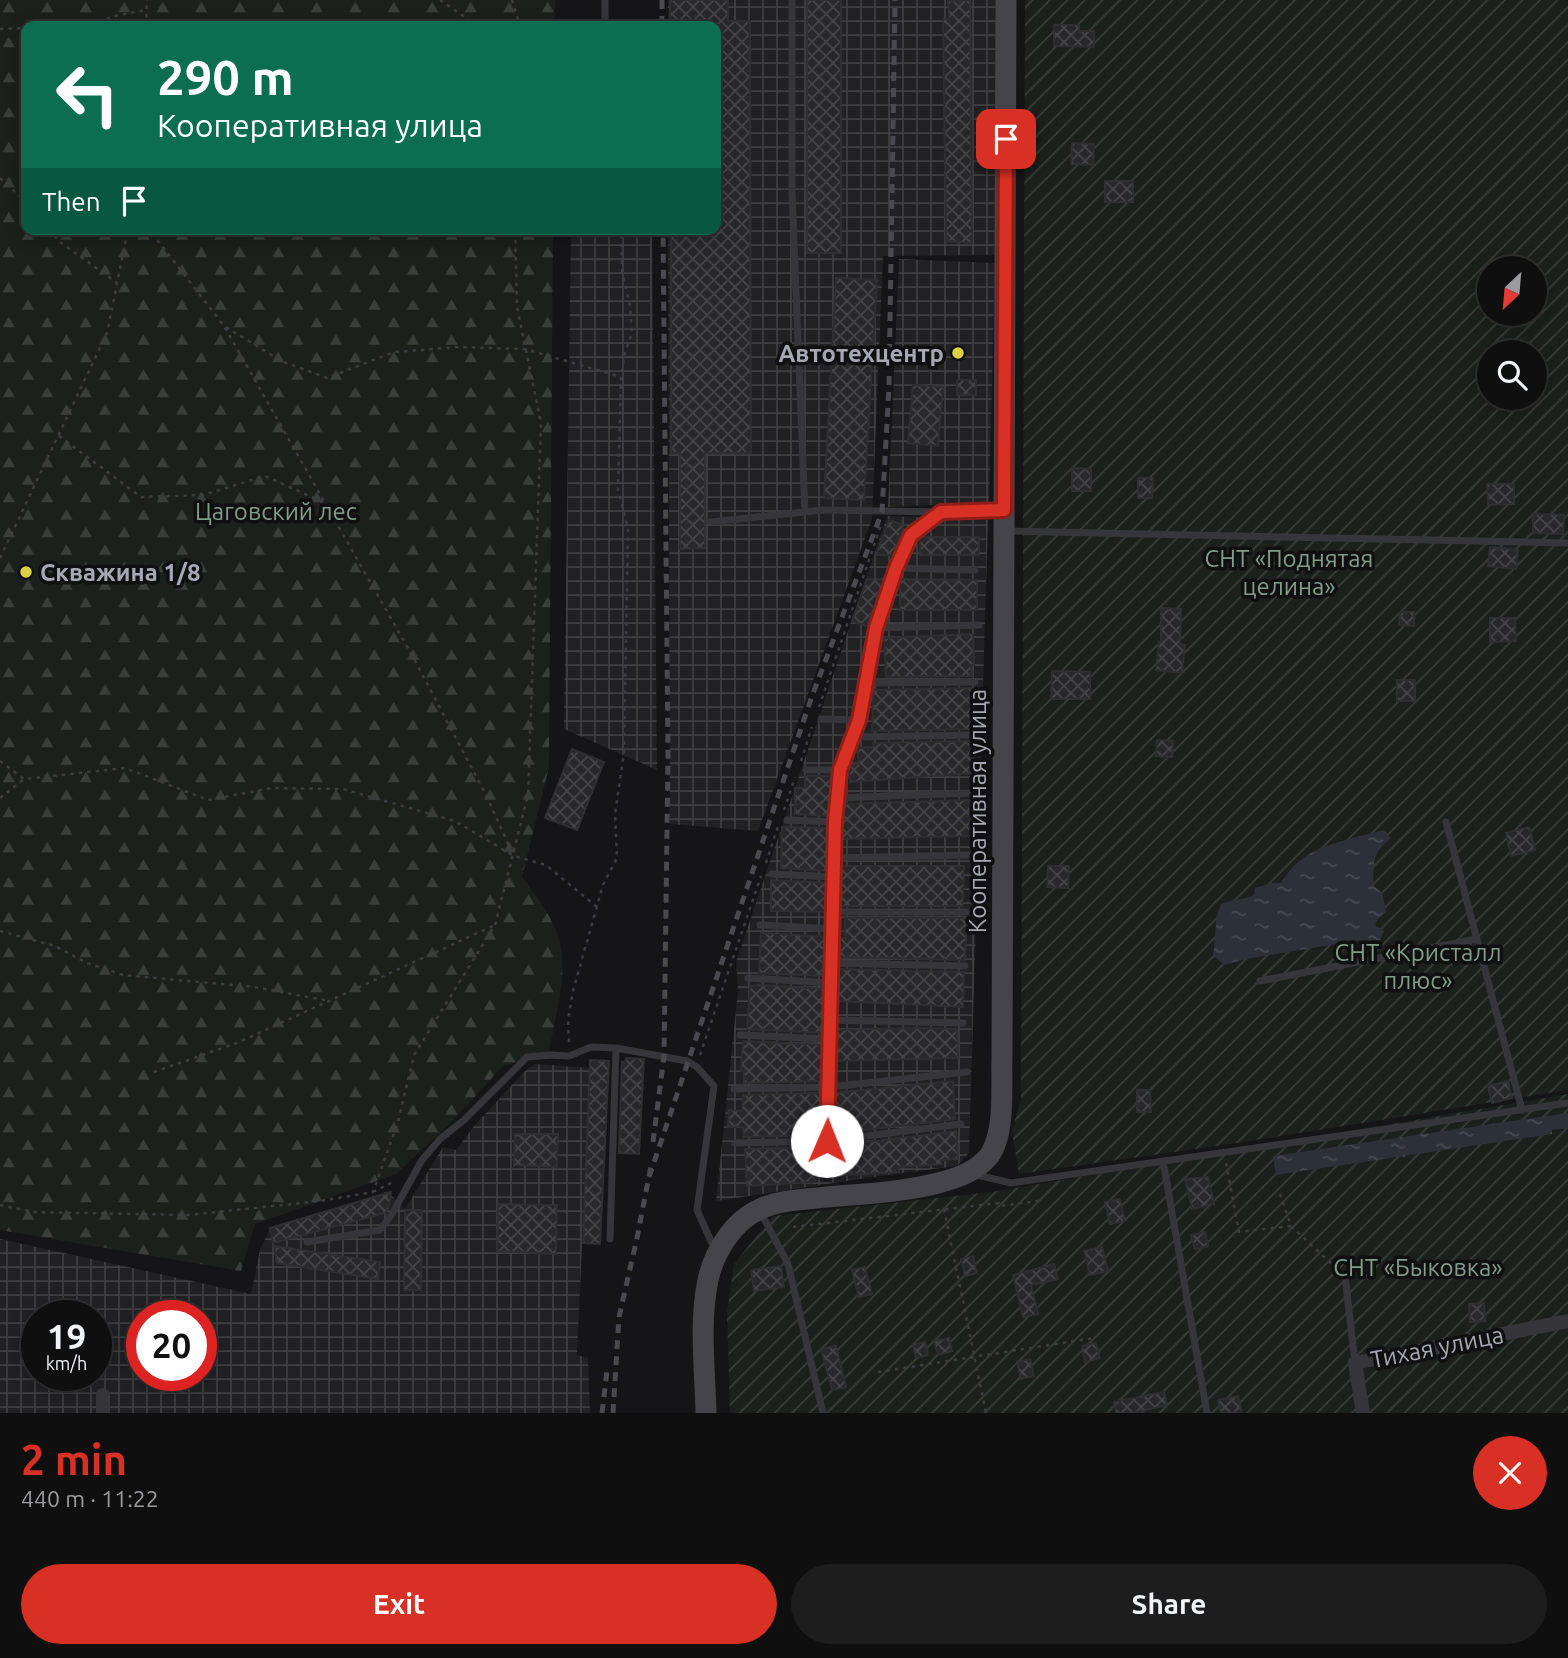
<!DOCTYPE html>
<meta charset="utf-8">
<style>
:root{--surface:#100f10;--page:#1e1d1e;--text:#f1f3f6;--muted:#9c9c9f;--line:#302f30;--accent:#d93025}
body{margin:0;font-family:Ubuntu,sans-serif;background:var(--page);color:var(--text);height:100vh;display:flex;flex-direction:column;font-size:26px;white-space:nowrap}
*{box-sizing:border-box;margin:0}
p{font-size:23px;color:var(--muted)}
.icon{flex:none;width:38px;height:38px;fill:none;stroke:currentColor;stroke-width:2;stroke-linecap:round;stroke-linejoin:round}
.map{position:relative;height:1413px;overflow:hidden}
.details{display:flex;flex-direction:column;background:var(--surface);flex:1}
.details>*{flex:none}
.top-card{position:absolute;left:21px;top:21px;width:700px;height:214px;border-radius:14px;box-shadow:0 4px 18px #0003,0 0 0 2px var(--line);background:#0b6e4f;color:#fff;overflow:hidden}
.needle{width:46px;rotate:206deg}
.buttons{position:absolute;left:1477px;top:256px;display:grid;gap:14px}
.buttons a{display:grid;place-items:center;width:70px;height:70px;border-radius:50%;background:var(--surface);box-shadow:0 4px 18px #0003,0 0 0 2px var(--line);font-size:35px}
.speed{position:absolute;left:21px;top:1300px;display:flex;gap:14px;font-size:35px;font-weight:700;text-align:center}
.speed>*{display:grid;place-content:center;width:91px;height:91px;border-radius:50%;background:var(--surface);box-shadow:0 4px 18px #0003,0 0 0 2px var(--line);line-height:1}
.speed small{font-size:18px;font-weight:400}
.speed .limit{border:10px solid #d22;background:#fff;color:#111}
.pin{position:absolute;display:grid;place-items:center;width:60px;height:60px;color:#fff;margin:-30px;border-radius:14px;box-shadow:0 4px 10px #0006}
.me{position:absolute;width:77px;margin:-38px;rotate:1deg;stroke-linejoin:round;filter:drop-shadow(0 0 5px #0008)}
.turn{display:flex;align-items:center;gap:24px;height:147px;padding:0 21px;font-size:32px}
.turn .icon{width:91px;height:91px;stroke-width:2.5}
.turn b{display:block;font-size:49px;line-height:60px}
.then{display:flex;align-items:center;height:66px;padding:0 21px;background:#0003;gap:14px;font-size:26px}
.round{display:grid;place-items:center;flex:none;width:74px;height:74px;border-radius:37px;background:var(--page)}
.overview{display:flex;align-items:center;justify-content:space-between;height:119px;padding:0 21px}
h1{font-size:42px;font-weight:700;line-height:52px;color:var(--accent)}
.primary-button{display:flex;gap:14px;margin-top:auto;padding:14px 21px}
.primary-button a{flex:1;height:80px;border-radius:42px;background:var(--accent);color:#fff;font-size:28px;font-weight:700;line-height:80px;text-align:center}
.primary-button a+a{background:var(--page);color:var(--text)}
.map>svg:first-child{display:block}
.industrial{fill:url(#industrial-grid);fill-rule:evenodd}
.forest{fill:url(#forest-firs)}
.garden{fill:url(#garden-furrows);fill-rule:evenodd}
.water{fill:url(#water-ripples)}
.building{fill:url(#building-cross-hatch);stroke:#2f2e31;stroke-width:2}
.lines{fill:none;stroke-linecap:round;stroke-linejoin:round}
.path{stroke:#3c3c41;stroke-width:2.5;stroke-dasharray:3.5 5;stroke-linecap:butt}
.lane{stroke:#36363a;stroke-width:7}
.street{stroke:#36363a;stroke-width:14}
.secondary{stroke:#44444a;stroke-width:21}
.rail{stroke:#49494f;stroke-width:5;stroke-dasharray:9 7;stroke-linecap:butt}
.route-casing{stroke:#8d1f18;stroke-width:18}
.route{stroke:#d93025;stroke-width:12}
.poi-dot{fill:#dcd046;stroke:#100f11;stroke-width:2.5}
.labels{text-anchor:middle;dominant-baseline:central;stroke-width:7;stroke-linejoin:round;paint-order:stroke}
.poi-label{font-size:24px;font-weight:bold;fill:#a8a8b4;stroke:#100f11;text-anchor:end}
.park-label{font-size:24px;fill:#819d8a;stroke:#100f11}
.street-label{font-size:24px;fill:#a8a8b4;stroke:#100f11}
</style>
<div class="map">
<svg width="1568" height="1413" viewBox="0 0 1568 1413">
<defs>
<pattern id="industrial-grid" width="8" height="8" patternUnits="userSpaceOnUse" patternTransform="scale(1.75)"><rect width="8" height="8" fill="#212023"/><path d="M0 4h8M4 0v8" fill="none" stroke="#3e3e41"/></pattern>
<pattern id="forest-firs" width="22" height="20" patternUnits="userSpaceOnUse" patternTransform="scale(1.75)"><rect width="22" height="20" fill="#1b201d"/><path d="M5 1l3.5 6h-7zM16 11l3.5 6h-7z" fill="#393e3b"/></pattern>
<pattern id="garden-furrows" width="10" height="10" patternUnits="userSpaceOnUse" patternTransform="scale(1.75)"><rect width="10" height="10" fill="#1b201d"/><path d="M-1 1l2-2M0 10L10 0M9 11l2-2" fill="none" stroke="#393e3b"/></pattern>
<pattern id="water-ripples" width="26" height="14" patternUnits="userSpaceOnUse" patternTransform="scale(1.75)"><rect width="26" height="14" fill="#2c3038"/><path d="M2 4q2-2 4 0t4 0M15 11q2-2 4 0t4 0" fill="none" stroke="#484b52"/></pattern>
<pattern id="building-cross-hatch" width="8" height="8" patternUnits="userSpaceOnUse" patternTransform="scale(1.75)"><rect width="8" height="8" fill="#28272a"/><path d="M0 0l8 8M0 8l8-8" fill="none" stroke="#444446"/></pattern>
</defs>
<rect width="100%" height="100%" fill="#151416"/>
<!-- industrial -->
<path class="industrial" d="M668,0H996L995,255L883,256L872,519L758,831L670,824L668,229H716V26H668Z
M571,229H652L657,770L564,729Z
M899,259L995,263L989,502L888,507Z
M887,516L988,520L969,1153L957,1166L873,1177L716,1201L738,991L736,962Z
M535,1064L590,1068L577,1355L588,1358L590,1413H0V1239L251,1294L260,1250L270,1228L372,1199L387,1191L405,1209L443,1147L456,1150L475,1125L525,1071ZM37,1316H96V1376H37ZM142,1316H201V1376H142Z"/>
<!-- forest -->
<path class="forest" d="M0,0H555V26H26V229H553L549,767L522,877C537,897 554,918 560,943C568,976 555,1018 549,1051L502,1067L452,1122L396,1174L255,1224L241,1271L0,1230Z"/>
<!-- garden -->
<path class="garden" d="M1025,0H1568V1090L1224,1145L1019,1174L1012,1131L1021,1099ZM1489,268H1535V313H1489ZM1489,352H1535V397H1489Z
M1568,1094V1413H730L727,1313L734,1264L773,1216L991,1192Z"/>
<!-- water -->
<path class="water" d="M1384,830L1391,838C1370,855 1375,862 1373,885L1382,893L1386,912L1378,919L1375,925L1384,931L1380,940L1354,941L1246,959L1224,965L1213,955C1217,936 1213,922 1221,904C1233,899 1244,900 1254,895L1255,888L1271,883H1280C1287,875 1293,865 1302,859C1320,844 1362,836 1384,830Z
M1568,1113V1128L1552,1130V1134L1276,1175L1273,1156Z"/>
<!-- building -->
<path class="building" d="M670,0H728V21H750L751,453H705V548L680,549V453H671V229H716V26H670Z
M807,0H841V253H807Z
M970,0L972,243L946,241L943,19H949L948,1Z
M1054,25H1079V31H1094V47L1054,46Z
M1072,143L1094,144L1093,165L1071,164Z
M1105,181H1133V202H1105Z
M836,278L877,280L864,500L824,498Z
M957,380H976V395H957Z
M913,385L943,387L938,446L908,443Z
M1072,468L1091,469V491H1072Z
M1138,478H1153L1152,498H1138Z
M1487,484H1514V504L1488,505Z
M1533,514L1564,515L1563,534L1533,533Z
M889,520L904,525L893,555H876Z
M920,537H979V555H920Z
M1490,547L1518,550L1516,569L1488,566Z
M867,579H884L867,626L852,621Z
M900,579L977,580V610H900Z
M1161,608L1181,609L1180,644L1185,645L1182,673L1156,670L1159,642H1161Z
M1400,612H1414V626L1399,625Z
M1490,618H1515L1516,641L1490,642Z
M973,634L974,665H971L972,676L886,677L884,638Z
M1052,671L1090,672V699H1051Z
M1397,680H1415V701H1397Z
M972,688L974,720H970L971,729L872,731L873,690Z
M1157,740L1173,741L1172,757L1156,756Z
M972,741L974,773L850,782L848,765L859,764L857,748L873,747V743Z
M572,749L604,762L577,830L545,818Z
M805,776H830L829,816L795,814V788H805Z
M970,800L971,836L841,839L843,804Z
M782,827L829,828L828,871L781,868Z
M1529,827L1535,850L1511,856L1506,833Z
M840,866H964L963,906H839Z
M1048,866H1069L1068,888L1047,887Z
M771,880L827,883V912L771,911Z
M845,918H963L967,920L965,960L838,957V938H845Z
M761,933L826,937L825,976L759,973Z
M837,969L964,972L963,1007L837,1001Z
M758,985L825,989L824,1033L747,1029L750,986Z
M918,1028L957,1029L958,1058L835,1061L836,1030Z
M743,1041L823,1045L822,1081L744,1083V1071H741Z
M626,1058L644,1059L639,1154L619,1153L622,1062H625Z
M590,1060L609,1061L600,1244L583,1243Z
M953,1081L955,1119L833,1134L834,1093Z
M1508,1081L1512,1098L1492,1103L1488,1086Z
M1137,1090H1150L1151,1112H1137Z
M822,1093L821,1135L744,1137L743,1127H728L729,1110L742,1111L743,1095Z
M956,1131L958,1159L941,1160V1164L899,1167V1172L815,1177V1182L747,1186L745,1149L828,1147Z
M515,1134H558L557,1167L514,1165Z
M1208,1177L1214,1204L1192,1209L1185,1179Z
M391,1192L389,1207L385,1213L273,1243L270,1228Z
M1120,1199L1125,1221L1110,1224L1105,1202Z
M498,1204L557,1205L556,1254L497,1251Z
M405,1210H422L421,1290H404Z
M1205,1232L1208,1246L1195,1249L1191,1235Z
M274,1246L380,1262L378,1279L277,1263Z
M1102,1247L1108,1271L1090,1275L1084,1251Z
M973,1256L977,1273L965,1276L961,1259Z
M1054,1264L1058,1279L1031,1285L1038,1314L1023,1317L1013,1275Z
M781,1266L784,1287L754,1291L751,1270Z
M865,1267L872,1294L859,1297L852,1270Z
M1484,1303L1485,1321L1470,1322L1469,1304Z
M949,1338L952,1351L938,1355L934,1341Z
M129,1342H142V1356L129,1355Z
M925,1342L928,1355L916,1358L913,1345Z
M1096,1343L1100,1358L1085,1362L1082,1346Z
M836,1346L846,1387L832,1390L821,1349Z
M1030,1359L1034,1376L1021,1379L1017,1362Z
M1164,1392L1167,1405L1133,1413H1116L1114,1402Z
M1238,1396L1242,1413H1221L1218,1400Z"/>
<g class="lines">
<!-- path -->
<path class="path" d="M440,0L478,26
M512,0L520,26
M82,26L119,15L146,10
M146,26L147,0
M0,29L26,28
M0,178L26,202
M49,229L60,242L117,283
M127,233H152L224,326L413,657L487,797L513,855
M226,327L281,361L327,378L394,352L458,347L525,349L621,377
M59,436L141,497L203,495L265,476L325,503
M0,558L107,333L128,229
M819,707L882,522
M0,761L24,779L125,768L208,800L272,788L343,789L455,821L514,856L546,865L597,907
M801,761L812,727
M0,798L24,779
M784,810L795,777
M766,863L778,826
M0,931L55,946L87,963L123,975L254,987L329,1001
M569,1042L568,1020L573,991L603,885L617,858L615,814L624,753L628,529L618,490L621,377L625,352L632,333L630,306L622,270L621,229
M700,1055L761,876
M154,1072L237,1043L495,925
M1401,1137L1405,1162
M1226,1163L1239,1232L1291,1226
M373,1192L395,1181
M1280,1194L1291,1226L1335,1267
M0,1205L34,1212L188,1215L320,1201L373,1192L398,1122L414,1055L495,925L528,795L541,423L517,307L515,229
M944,1209L986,1413
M793,1227L999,1203L1000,1206L1038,1201
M878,1372L1094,1338"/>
<!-- lane -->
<path class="lane" d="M605,0V26
M792,0V193L805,512
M941,512L911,535L896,568L876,628L868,683L859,720L840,770L835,822L827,1141L961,1124
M710,522L823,510L941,512L1003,511
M1005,531L1568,543
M896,568L975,570
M876,628L979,625
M868,683L975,682
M821,719L859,720
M853,737L974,735
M806,770H840
M837,798L971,793
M787,820L835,822
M1446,822L1522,1110
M834,858L969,855
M772,874L834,877
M833,912H966
M760,925L833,929
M832,963L965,966
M748,978L831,983
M1260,981L1477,939
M830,1020L963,1023
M740,1035L830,1039
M734,1089L829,1087L967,1072
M735,1143L827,1141
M1163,1161L1207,1413
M973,1174L1011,1183L1568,1103
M761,1213L788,1264L823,1413
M610,1239L616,1048
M307,1242L380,1230L392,1214L422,1160L440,1139L464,1120L527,1057L551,1055L569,1056L591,1047L616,1048L687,1061L697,1067L714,1086L697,1210L715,1250
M1345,1276L1355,1363"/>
<!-- street -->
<path class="street" d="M103,1395V1413
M1363,1413L1355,1363L1568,1321"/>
<!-- secondary -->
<path class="secondary" d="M706,1413C705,1370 699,1322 708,1280C714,1252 733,1221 760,1209C777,1201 798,1200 817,1198C857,1194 899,1193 938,1183C957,1178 976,1172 989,1156C1006,1133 1001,1084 1002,1056L1006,0"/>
<!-- rail -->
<path class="rail" d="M662,0V26
M653,1142L664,1056L668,756L663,229
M649,1177L812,696L882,512L889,387L895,0
M602,1413L607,1371
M613,1413L619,1317L637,1238L651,1166"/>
</g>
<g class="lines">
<defs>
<path id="route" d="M827,1141L835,822L840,770L859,720L876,628L896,568L911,535L941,512L1004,510L1006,139"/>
</defs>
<!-- route casing -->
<use href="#route" class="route-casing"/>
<!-- route -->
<use href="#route" class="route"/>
</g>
<!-- markers -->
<g class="poi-dot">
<circle cx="958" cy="353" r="7"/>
<circle cx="26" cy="572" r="7"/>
</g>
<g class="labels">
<!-- poi labels -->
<g class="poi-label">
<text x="944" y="353">Автотехцентр</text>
<text x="40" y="572" text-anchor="start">Скважина 1/8</text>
</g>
<!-- park labels -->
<g class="park-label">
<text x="276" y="511">Цаговский лес</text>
<text x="1289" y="558">СНТ «Поднятая<tspan x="1289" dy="28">целина»</tspan></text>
<text x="1418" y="952">СНТ «Кристалл<tspan x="1418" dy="28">плюс»</tspan></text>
<text x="1418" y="1267">СНТ «Быковка»</text>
</g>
<!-- street labels -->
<g class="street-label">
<text transform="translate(977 811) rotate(-90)">Кооперативная улица</text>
<text transform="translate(1437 1347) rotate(-11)">Тихая улица</text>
</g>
</g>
</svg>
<div class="buttons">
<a><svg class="needle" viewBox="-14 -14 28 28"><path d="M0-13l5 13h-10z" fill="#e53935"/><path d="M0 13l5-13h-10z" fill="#9c9c9f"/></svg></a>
<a><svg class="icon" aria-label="search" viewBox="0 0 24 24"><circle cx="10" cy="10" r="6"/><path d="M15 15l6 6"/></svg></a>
</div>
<div class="speed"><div>19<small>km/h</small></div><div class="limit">20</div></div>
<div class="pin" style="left:1006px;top:139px;background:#d93025"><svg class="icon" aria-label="arrive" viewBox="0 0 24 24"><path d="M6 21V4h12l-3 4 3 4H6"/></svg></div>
<svg class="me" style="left:827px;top:1141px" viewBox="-20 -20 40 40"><circle r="19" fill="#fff"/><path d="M0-13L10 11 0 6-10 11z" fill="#d93025"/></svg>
<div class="top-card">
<div class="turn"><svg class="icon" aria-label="left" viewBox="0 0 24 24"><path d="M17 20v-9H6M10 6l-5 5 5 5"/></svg><div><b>290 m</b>Кооперативная улица</div></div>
<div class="then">Then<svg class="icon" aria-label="arrive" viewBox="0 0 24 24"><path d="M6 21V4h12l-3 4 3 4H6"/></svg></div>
</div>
</div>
<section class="details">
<div class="overview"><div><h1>2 min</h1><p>440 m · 11:22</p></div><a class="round" style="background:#d93025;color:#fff"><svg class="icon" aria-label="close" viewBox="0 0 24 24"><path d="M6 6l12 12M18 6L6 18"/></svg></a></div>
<div class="primary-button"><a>Exit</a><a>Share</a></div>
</section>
